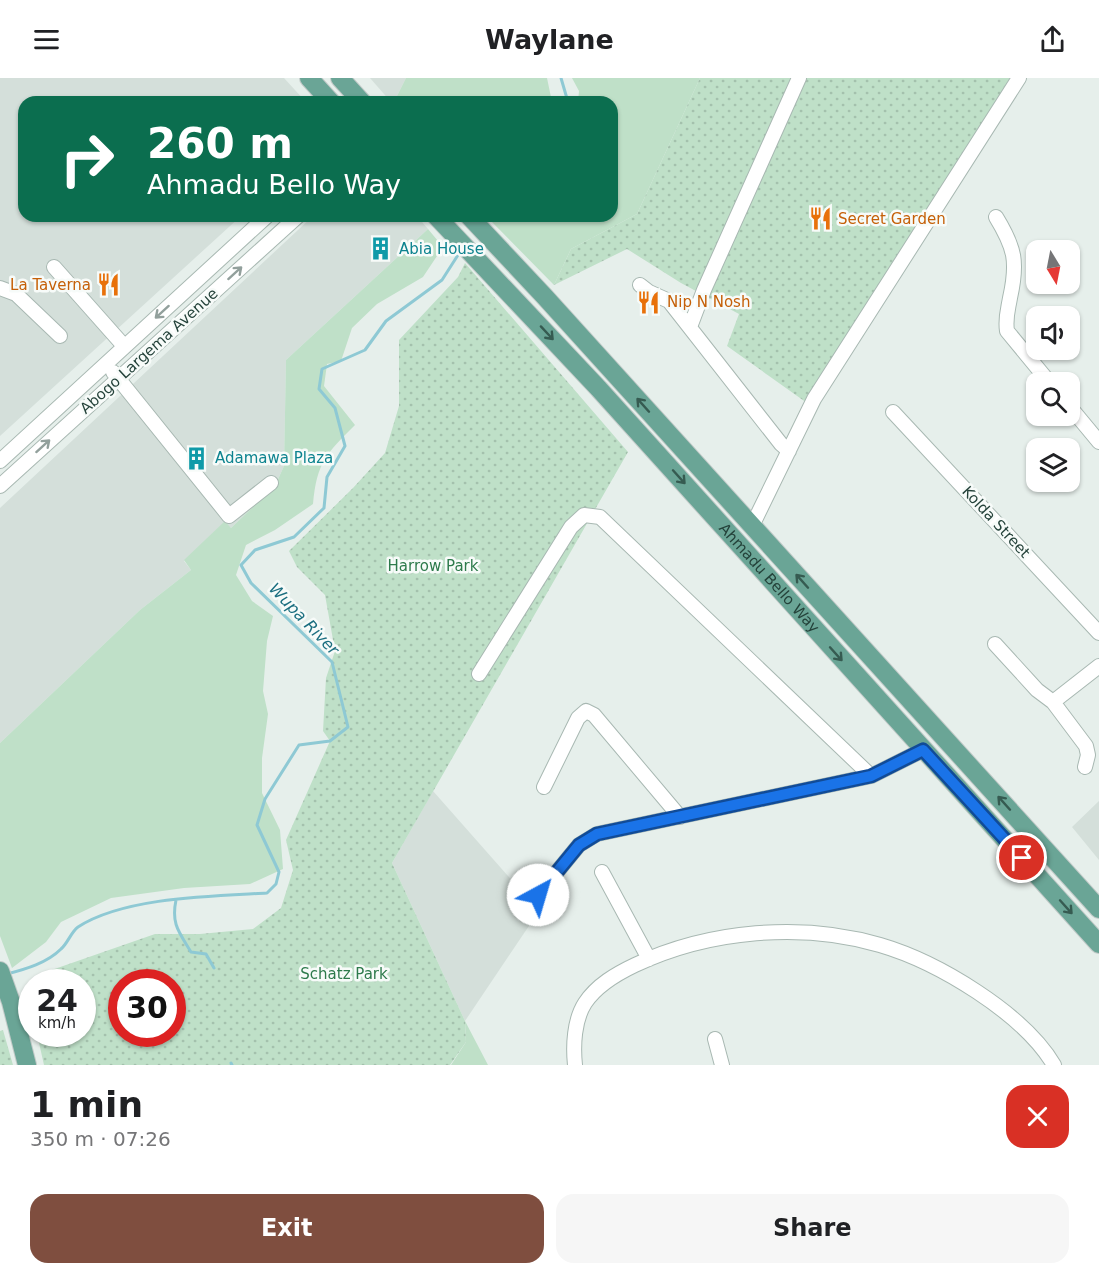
<!DOCTYPE html>
<meta charset="utf-8">
<style>
:root{--surface:#fff;--page:#f6f6f6;--text:#202124;--muted:#757577;--accent:#7f4e3f}
body{margin:0;font-family:"DejaVu Sans",sans-serif;background:var(--page);color:var(--text);height:100vh;display:flex;flex-direction:column;font-size:22px;white-space:nowrap}
*{box-sizing:border-box;margin:0}
p{font-size:20px;color:var(--muted)}
.icon{flex:none;width:33px;height:33px;fill:none;stroke:currentColor;stroke-width:2;stroke-linecap:round;stroke-linejoin:round}
.map{position:relative;height:987px;overflow:hidden}
.details{display:flex;flex-direction:column;background:var(--surface);flex:1}
.details>*{flex:none}
.top-card{position:absolute;left:18px;top:18px;width:600px;height:126px;border-radius:18px;box-shadow:0 2px 4px #0004;background:#0b6e4f;color:#fff;overflow:hidden}
.needle{width:39px;rotate:170deg}
.fabs{position:absolute;left:1026px;top:162px;display:grid;gap:12px}
.fabs a{display:grid;place-items:center;width:54px;height:54px;border-radius:12px;background:var(--surface);box-shadow:0 2px 4px #0004;font-size:30px}
.speed{position:absolute;left:18px;top:891px;display:flex;gap:12px;font-size:30px;font-weight:700;text-align:center}
.speed>*{display:grid;place-content:center;width:78px;height:78px;border-radius:50%;background:var(--surface);box-shadow:0 2px 4px #0004;line-height:1}
.speed small{font-size:15px;font-weight:400}
.speed .limit{border:9px solid #d22;background:#fff;color:#111}
.pin{position:absolute;display:grid;place-items:center;width:51px;height:51px;color:#fff;margin:-26px;border:3px solid #fff;border-radius:50%;box-shadow:0 2px 6px #0007}
.me{position:absolute;width:66px;margin:-33px;rotate:39deg;stroke-linejoin:round;filter:drop-shadow(0 0 4px #0008)}
.turn{display:flex;align-items:center;gap:21px;height:126px;padding:0 30px;font-size:27px}
.turn .icon{width:78px;height:78px;stroke-width:2.5}
.turn b{display:block;font-size:42px;line-height:51px}
.round{display:grid;place-items:center;flex:none;width:63px;height:63px;border-radius:18px;background:var(--page)}
.summary{display:flex;align-items:center;justify-content:space-between;height:102px;padding:0 30px}
h1{font-size:36px;font-weight:700;line-height:45px}
.cta{display:flex;gap:12px;margin-top:auto;padding:12px 30px}
.cta a{flex:1;height:69px;border-radius:18px;background:var(--accent);color:#fff;font-size:24px;font-weight:700;line-height:69px;text-align:center}
.cta a+a{background:var(--page);color:var(--text)}
header{display:flex;justify-content:space-between;align-items:center;height:78px;padding:0 30px;background:var(--surface);font-size:27px;font-weight:700}
.map>svg:first-child{display:block}
.built{fill:#d4dfda}
.grass{fill:#bfe0c8}
.park{fill:url(#park-dots);fill-rule:evenodd}
.lines{fill:none;stroke-linecap:round;stroke-linejoin:round}
.stream{stroke:#8ec9d4;stroke-width:3}
.minor-casing{stroke:#a8b8b2;stroke-width:16}
.major-casing{stroke:#c2cac8;stroke-width:20}
.minor{stroke:#fff;stroke-width:14}
.major{stroke:#6aa596;stroke-width:18}
.oneway{stroke:#92a09c}
.oneway2{stroke:#365b51}
.route-casing{stroke:#114b97;stroke-width:15}
.route{stroke:#1a73e8;stroke-width:10}
.labels{text-anchor:middle;dominant-baseline:central;stroke-width:5;stroke-linejoin:round;paint-order:stroke}
.food-label{font-size:15px;fill:#c56008;stroke:#f7fbf9;text-anchor:start}
.culture-label{font-size:15px;fill:#0d838f;stroke:#f7fbf9;text-anchor:start}
.street-label{font-size:15px;fill:#24423a;stroke:#f7fbf9}
.park-label{font-size:15px;fill:#2d7a4b;stroke:#f7fbf9}
.water-label{font-size:16px;font-style:italic;fill:#1c6f80;stroke:#f7fbf9}
</style>
<header><svg class="icon" aria-label="menu" viewBox="0 0 24 24"><path d="M4 6h16M4 12h16M4 18h16"/></svg>Waylane<svg class="icon" aria-label="share" viewBox="0 0 24 24"><path d="M12 15V3M7 8l5-5 5 5M5 13v7h14v-7"/></svg></header>
<div class="map">
<svg width="1099" height="987" viewBox="0 0 1099 987">
<defs>
<pattern id="park-dots" width="8" height="8" patternUnits="userSpaceOnUse" patternTransform="scale(1.5)"><rect width="8" height="8" fill="#bfe0c8"/><path d="M2 2h.1M6 6h.1" fill="none" stroke="#a4c1ad" stroke-width="1.8" stroke-linecap="round"/></pattern>
</defs>
<rect width="100%" height="100%" fill="#e6efeb"/>
<!-- built -->
<path class="built" d="M0,0H284L306,24H24V138H241L0,358Z
M370,0H406L394,24H391Z
M313,138H417L428,151L286,282L284,388L275,408L231,450L225,444L184,483L191,492L140,532L0,665V430Z
M433,713L539,833L465,943L392,785Z
M1099,723V782L1072,749Z"/>
<!-- grass -->
<path class="grass" d="M406,0H547L552,24H394Z
M572,0H700L637,136L571,171L554,207L492,144L499,138H612V24H578L579,13Z
M428,151L443,169L423,199L377,226L352,250L341,283L327,286L324,308L355,347C326,376 317,384 313,426L275,452L246,467L236,497L252,523L273,538L267,563L263,613L268,636L262,680V715L280,752L283,791L250,806L184,810L111,820L61,844L46,864L12,890L0,858V665L140,532L191,492L184,482L225,443L231,450L275,408L284,388L286,282Z
M465,943L488,987H451L466,964Z"/>
<!-- park -->
<path class="park" d="M700,0H1010L807,325L727,268L739,236L681,205L627,171L554,207L571,171L637,136Z
M465,185L628,374L392,785L465,943L466,964L450,987H44L37,956H82V904H37L43,895L155,856H200L253,851L281,830L293,792L286,762L330,663L323,653L326,600L335,573L325,517L297,489L289,473L353,410L385,375L399,328V262L458,199ZM122,904H172V956H122Z
M3,952L13,987H0V953Z"/>
<g class="lines">
<!-- stream -->
<path class="stream" d="M561,0L568,24
M176,822C171,846 179,854 191,874L206,876L214,890
M7,896C26,891 47,885 61,871C68,865 71,854 78,849C124,819 213,818 267,815L276,806L279,794L257,747L265,721L299,667L330,663L348,649L332,584L251,505L241,487L255,472L294,459L324,430L327,399L345,368L335,330L319,311L322,291L365,272L386,243L442,202L458,177
M231,985L232,987"/>
<defs>
<path id="minor" d="M996,139C1015,170 1018,184 1010,220C1008,232 1005,240 1007,253L1049,304
M54,189L124,268
M640,207L649,214L669,223L781,366L789,373
M0,210L16,216L60,258
M690,249L704,212L799,0
M113,294L229,438L271,405
M1070,329L1099,364
M893,334L1099,555
M0,383L267,138
M0,408L298,138
M752,448L814,321L1019,0
M995,566L1037,612L1053,624
M479,596L571,449L584,437L600,439L871,698
M1085,689L1088,677L1086,668L1053,624L1099,588
M544,709L578,640L586,633L594,637L680,739
M602,794L649,881
M538,817L579,767L597,756L871,698L923,672
M715,961L722,987
M575,987C573,968 574,942 585,925C597,907 616,896 635,887C709,852 802,844 880,867C938,884 1023,935 1054,987"/>
<g id="major">
<path d="M309,0L331,24"/>
<path d="M340,0L362,24"/>
<path id="s1" d="M436,138L599,311L1099,866"/>
<path d="M469,138L545,219L1099,831"/>
<path d="M0,893L11,924L27,987"/>
</g>
</defs>
<!-- minor casing -->
<use href="#minor" class="minor-casing"/>
<!-- major casing -->
<use href="#major" class="major-casing"/>
<!-- minor -->
<use href="#minor" class="minor"/>
<!-- major -->
<use href="#major" class="major"/>
</g>
<!-- one-way arrows -->
<defs><path id="oneway-shaft" d="M-6 0H5M1.5-3L5.5 0L1.5 3" fill="none" stroke-width="1.6" stroke-linecap="round" stroke-linejoin="round" transform="scale(1.5)"/></defs>
<g class="oneway">
<use href="#oneway-shaft" transform="translate(235 195) rotate(-42)"/>
<use href="#oneway-shaft" transform="translate(162 234) rotate(138)"/>
<use href="#oneway-shaft" transform="translate(43 368) rotate(-42)"/>
</g>
<g class="oneway2">
<use href="#oneway-shaft" transform="translate(547 255) rotate(47)"/>
<use href="#oneway-shaft" transform="translate(643 327) rotate(-132)"/>
<use href="#oneway-shaft" transform="translate(679 399) rotate(48)"/>
<use href="#oneway-shaft" transform="translate(802 503) rotate(-132)"/>
<use href="#oneway-shaft" transform="translate(836 576) rotate(48)"/>
<use href="#oneway-shaft" transform="translate(1004 725) rotate(-132)"/>
<use href="#oneway-shaft" transform="translate(1066 829) rotate(48)"/>
</g>
<g class="lines">
<defs>
<path id="route" d="M538,817L579,767L597,756L871,698L923,672L1022,780"/>
</defs>
<!-- route casing -->
<use href="#route" class="route-casing"/>
<!-- route -->
<use href="#route" class="route"/>
</g>
<!-- icons -->
<defs>
<symbol id="restaurant-bare" viewBox="-9 -9 18 18"><path d="M-5-6h1v4h1v-4h1v4h1v-4h1v5L-1.5 .5V6h-2V.5L-5-1ZM5-6V6H3V1.5H1.5Q1.5-4 5-6Z" fill="#e8710a" stroke="#f7fbf9" stroke-width="2.5" paint-order="stroke"/></symbol>
<symbol id="building-bare" viewBox="-9 -9 18 18"><path d="M-4-6H4V6H1V3H-1V6H-4ZM-2.5-4.3h1.7v1.8h-1.7ZM.8-4.3h1.7v1.8H.8ZM-2.5-1h1.7V.8h-1.7ZM.8-1h1.7V.8H.8Z" fill="#0f9aa8" stroke="#f7fbf9" stroke-width="2.5" paint-order="stroke"/></symbol>
</defs>
<g fill-rule="evenodd">
<use href="#restaurant-bare" x="804" y="124" width="33" height="33"/>
<use href="#building-bare" x="364" y="154" width="33" height="33"/>
<use href="#restaurant-bare" x="92" y="190" width="33" height="33"/>
<use href="#restaurant-bare" x="632" y="208" width="33" height="33"/>
<use href="#building-bare" x="180" y="364" width="33" height="33"/>
</g>
<g class="labels">
<!-- food labels -->
<g class="food-label">
<text x="838" y="141">Secret Garden</text>
<text x="91" y="207" text-anchor="end">La Taverna</text>
<text x="667" y="224">Nip N Nosh</text>
</g>
<!-- culture labels -->
<g class="culture-label">
<text x="399" y="171">Abia House</text>
<text x="215" y="380">Adamawa Plaza</text>
</g>
<!-- street labels -->
<g class="street-label">
<text transform="translate(149 273) rotate(-42)">Abogo Largema Avenue</text>
<text transform="translate(996 444) rotate(47)">Kolda Street</text>
<text stroke="none"><textPath href="#s1" startOffset="492">Ahmadu Bello Way</textPath></text>
</g>
<!-- park labels -->
<g class="park-label">
<text x="433" y="488">Harrow Park</text>
<text x="344" y="896">Schatz Park</text>
</g>
<!-- water labels -->
<g class="water-label">
<text transform="translate(304 541) rotate(46)">Wupa River</text>
</g>
</g>
</svg>
<div class="fabs">
<a><svg class="needle" viewBox="-14 -14 28 28"><path d="M0-13l5 13h-10z" fill="#e53935"/><path d="M0 13l5-13h-10z" fill="#757577"/></svg></a>
<a><svg class="icon" aria-label="sound" viewBox="0 0 24 24"><path d="M4 9h4l5-4v14l-5-4H4zM17 9q2 3 0 6"/></svg></a>
<a><svg class="icon" aria-label="search" viewBox="0 0 24 24"><circle cx="10" cy="10" r="6"/><path d="M15 15l6 6"/></svg></a>
<a><svg class="icon" aria-label="layers" viewBox="0 0 24 24"><path d="M12 4l9 5-9 5-9-5zM3 14l9 5 9-5"/></svg></a>
</div>
<div class="speed"><div>24<small>km/h</small></div><div class="limit">30</div></div>
<div class="pin" style="left:1022px;top:780px;background:#d93025"><svg class="icon" aria-label="arrive" viewBox="0 0 24 24"><path d="M6 21V4h12l-3 4 3 4H6"/></svg></div>
<svg class="me" style="left:538px;top:817px" viewBox="-20 -20 40 40"><circle r="19" fill="#fff"/><path d="M0-13L10 11 0 6-10 11z" fill="#1a73e8"/></svg>
<div class="top-card">
<div class="turn"><svg class="icon" aria-label="right" viewBox="0 0 24 24"><path d="M7 20v-9h11M14 6l5 5-5 5"/></svg><div><b>260 m</b>Ahmadu Bello Way</div></div>
</div>
</div>
<section class="details">
<div class="summary"><div><h1>1 min</h1><p>350 m · 07:26</p></div><a class="round" style="background:#d93025;color:#fff"><svg class="icon" aria-label="close" viewBox="0 0 24 24"><path d="M6 6l12 12M18 6L6 18"/></svg></a></div>
<div class="cta"><a>Exit</a><a>Share</a></div>
</section>
